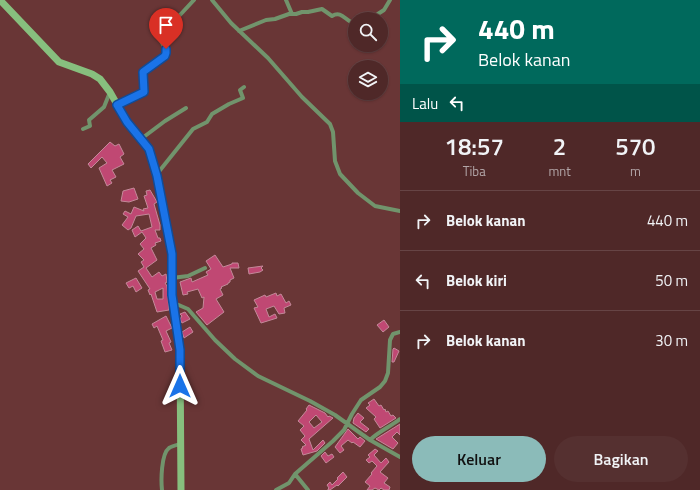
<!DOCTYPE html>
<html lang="id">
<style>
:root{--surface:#4f2828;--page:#553030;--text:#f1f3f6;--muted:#b3a6a8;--line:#664445;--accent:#8bbbb9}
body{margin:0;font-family:"Titillium Web",sans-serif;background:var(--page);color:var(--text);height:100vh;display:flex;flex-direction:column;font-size:15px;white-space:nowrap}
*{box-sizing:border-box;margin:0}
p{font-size:13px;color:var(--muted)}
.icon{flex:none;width:22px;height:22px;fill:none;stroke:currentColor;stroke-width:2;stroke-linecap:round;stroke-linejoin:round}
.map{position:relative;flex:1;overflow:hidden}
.drawer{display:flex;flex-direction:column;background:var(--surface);width:300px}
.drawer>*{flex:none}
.hud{background:#00695c;color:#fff;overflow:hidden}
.buttons{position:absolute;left:348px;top:12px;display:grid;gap:8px}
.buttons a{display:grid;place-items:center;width:40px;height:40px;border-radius:50%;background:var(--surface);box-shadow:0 1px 3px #0004,0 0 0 1px var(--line);font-size:20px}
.pin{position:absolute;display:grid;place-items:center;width:34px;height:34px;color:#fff;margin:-41px -17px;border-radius:50% 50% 50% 0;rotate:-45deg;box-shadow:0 0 4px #0007}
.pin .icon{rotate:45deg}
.me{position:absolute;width:44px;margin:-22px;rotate:0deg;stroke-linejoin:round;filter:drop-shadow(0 0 3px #0008)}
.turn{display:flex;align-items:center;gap:14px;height:84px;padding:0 12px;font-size:18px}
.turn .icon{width:52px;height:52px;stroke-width:2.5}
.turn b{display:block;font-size:28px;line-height:34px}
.then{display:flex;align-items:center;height:38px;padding:0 12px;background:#0003;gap:8px;font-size:15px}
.eta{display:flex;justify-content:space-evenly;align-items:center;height:68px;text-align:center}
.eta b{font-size:24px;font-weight:600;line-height:28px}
.button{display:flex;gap:8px;margin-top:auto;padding:8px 12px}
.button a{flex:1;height:46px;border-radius:24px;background:var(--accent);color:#111;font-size:16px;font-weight:600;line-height:46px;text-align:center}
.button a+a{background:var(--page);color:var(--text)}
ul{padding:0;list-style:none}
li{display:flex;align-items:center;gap:12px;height:60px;padding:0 12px;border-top:1px solid var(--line)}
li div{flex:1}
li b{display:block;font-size:15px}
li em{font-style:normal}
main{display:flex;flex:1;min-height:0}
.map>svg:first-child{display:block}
.building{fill:#c04873;stroke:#c38999;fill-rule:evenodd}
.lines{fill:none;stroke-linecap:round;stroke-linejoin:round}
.street{stroke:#71946c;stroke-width:4}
.secondary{stroke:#87bf7e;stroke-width:7}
.route-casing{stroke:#114b97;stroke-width:10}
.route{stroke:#1a73e8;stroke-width:7}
</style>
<main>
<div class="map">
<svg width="400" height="490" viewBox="0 0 400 490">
<rect width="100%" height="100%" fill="#693636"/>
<!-- building -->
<path class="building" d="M110,142L115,146L119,144L124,154L120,157L124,164L112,170L116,177L110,180L112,183L107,186L99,168L107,163L102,157L91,168L88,164Z
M134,188L138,199L129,202L121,201L123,191Z
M150,190L157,202L154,204L160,225V230H155L158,238H160L161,241L155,243L156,245L151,248L157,260L146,268L152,277L159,272L162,276L166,274L167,282L165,283L167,286L169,310L157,312L151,294L150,295L148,290L150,289L138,271L144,267L141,262L144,260L138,254L144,249L140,244L146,238L142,232L135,237L132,230L138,226L141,231L152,227L149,214L136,216L131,228L128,230L122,225L128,217L123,214L125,211L131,214L134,207L144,211L143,209L148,208L144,196L147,195L146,191ZM163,288V299H157L155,292Z
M215,255L223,267L232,264V263H238L239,268H230L234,278L230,280V282L228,283V284L221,287L222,288L220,289L223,295L216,299L224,312L207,325L196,312L203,308L204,297L202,298L198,289L187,292L188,294L183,295L180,282L191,278L192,282L208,275L206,272L211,269L206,261Z
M263,266L261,268L263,270L260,272L249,274L248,268Z
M136,278L142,288L136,292L133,286L129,288L126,283Z
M276,293L277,296L281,294L286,303L289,301L291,305L284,308L285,313L279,314L274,306L266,309L269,317L275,314L277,318L261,323L254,308L258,307L254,300L265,295L266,297Z
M185,312L190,319L182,323L180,319L182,316L180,314Z
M166,316L172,328L166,331L171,342L169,343L172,350L165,352L161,341L163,340L157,326L154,328L152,324Z
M384,320L389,327L383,332L377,325Z
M190,327L193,332L184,338L182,332Z
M394,348L399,351L394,362H392L393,349Z
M374,399L379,406L381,405L384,410L385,409L386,412L388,411L391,416L393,415L396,418L380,428L374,419L376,417L366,408L370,405L368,403Z
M309,405L325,413L328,417L329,416L333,418L309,439L313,450L323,440L325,443L317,451L303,455L301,449L303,448L302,447L306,445L301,440L305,436L300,430L304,426L298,421L307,410L306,409ZM316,415L322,422L314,428L309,422Z
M358,413L364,418L360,422L369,429L366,432L353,423L354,418Z
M400,424V435L397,432L392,437L398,443L393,449L376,439Z
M348,429L358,439L360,437L365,441L360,447L353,442L352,443L348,440L341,446L344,450L340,453L335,447Z
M375,449L378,451L374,455L381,463L386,458L389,462L380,472L388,478L384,483L390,487L389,490H384L381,488L379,490L375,488L372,490H367L370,486L365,482L372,474L371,473L377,466L372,461L369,463L366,460L370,457L368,455Z
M325,452L328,456L332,454L334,457L326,463L321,456Z
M343,472L347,477L338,486L337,485L330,490H328V489L329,488L327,485L330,482L332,485L338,479L337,478Z"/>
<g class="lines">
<!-- street -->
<path class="street" d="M212,0L231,23L268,58L302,97L330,124L333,132L335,161L340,174L358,193L375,206L400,211
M286,0L292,14
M370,19L384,10L390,0
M239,31L266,20L275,19L289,14H296L302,12H308L322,9L332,16C342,10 345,21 355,24
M117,105L144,92L143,72L166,55C167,44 155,37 153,27L180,15L194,0
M83,129L90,126L89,120L104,107L110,92
M141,139L165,121L186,108
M157,174L193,129L207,122L212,114L229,104L243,98L240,90L244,87
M172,278L188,276L205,268
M174,303L188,309L215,340L235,359L258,376L310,401L335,415L370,440L400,457
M370,440C379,431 390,427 400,419
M295,474L308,490
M162,490C161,481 161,454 169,448C172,446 177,445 181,444
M276,490L289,483L295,474L333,441L344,430L352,414L361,400L380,387L385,381L388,373L390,340L393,334L400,332"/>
<!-- secondary -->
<path class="secondary" d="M0,0L59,62L92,74L100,79L110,92L127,122L146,145L151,153L157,176L172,253V295L180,350L181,490"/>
</g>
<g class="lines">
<defs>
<path id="route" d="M166,49V53L165,56L143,72L144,92L117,105L127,122L149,149L157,176L172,254V295L180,350V386"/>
</defs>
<!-- route casing -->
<use href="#route" class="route-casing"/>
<!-- route -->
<use href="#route" class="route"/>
</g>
</svg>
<div class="buttons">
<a><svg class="icon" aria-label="search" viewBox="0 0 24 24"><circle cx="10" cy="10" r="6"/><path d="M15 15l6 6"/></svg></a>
<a><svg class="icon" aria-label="layers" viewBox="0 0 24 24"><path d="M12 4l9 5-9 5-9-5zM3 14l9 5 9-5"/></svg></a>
</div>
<div class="pin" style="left:166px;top:49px;background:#d93025"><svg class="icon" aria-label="arrive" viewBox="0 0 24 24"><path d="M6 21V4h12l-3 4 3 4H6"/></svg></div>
<svg class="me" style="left:180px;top:386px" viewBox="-20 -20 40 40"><path d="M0-17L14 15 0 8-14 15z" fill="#1a73e8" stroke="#fff" stroke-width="4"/></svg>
</div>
<section class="drawer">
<div class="hud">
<div class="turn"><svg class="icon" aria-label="right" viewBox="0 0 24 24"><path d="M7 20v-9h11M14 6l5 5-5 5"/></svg><div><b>440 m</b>Belok kanan</div></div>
<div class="then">Lalu<svg class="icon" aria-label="left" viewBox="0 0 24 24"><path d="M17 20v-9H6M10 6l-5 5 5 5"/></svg></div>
</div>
<div class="eta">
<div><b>18:57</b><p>Tiba</p></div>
<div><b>2</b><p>mnt</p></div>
<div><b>570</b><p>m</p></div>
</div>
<ul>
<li><svg class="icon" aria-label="right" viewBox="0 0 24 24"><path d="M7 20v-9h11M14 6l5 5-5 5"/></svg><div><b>Belok kanan</b></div><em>440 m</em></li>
<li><svg class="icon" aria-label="left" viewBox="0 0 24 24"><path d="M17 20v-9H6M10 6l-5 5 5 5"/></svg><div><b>Belok kiri</b></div><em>50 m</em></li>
<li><svg class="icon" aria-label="right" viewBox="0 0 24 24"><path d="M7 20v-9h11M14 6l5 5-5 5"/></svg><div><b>Belok kanan</b></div><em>30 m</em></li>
</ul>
<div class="button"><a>Keluar</a><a>Bagikan</a></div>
</section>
</main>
